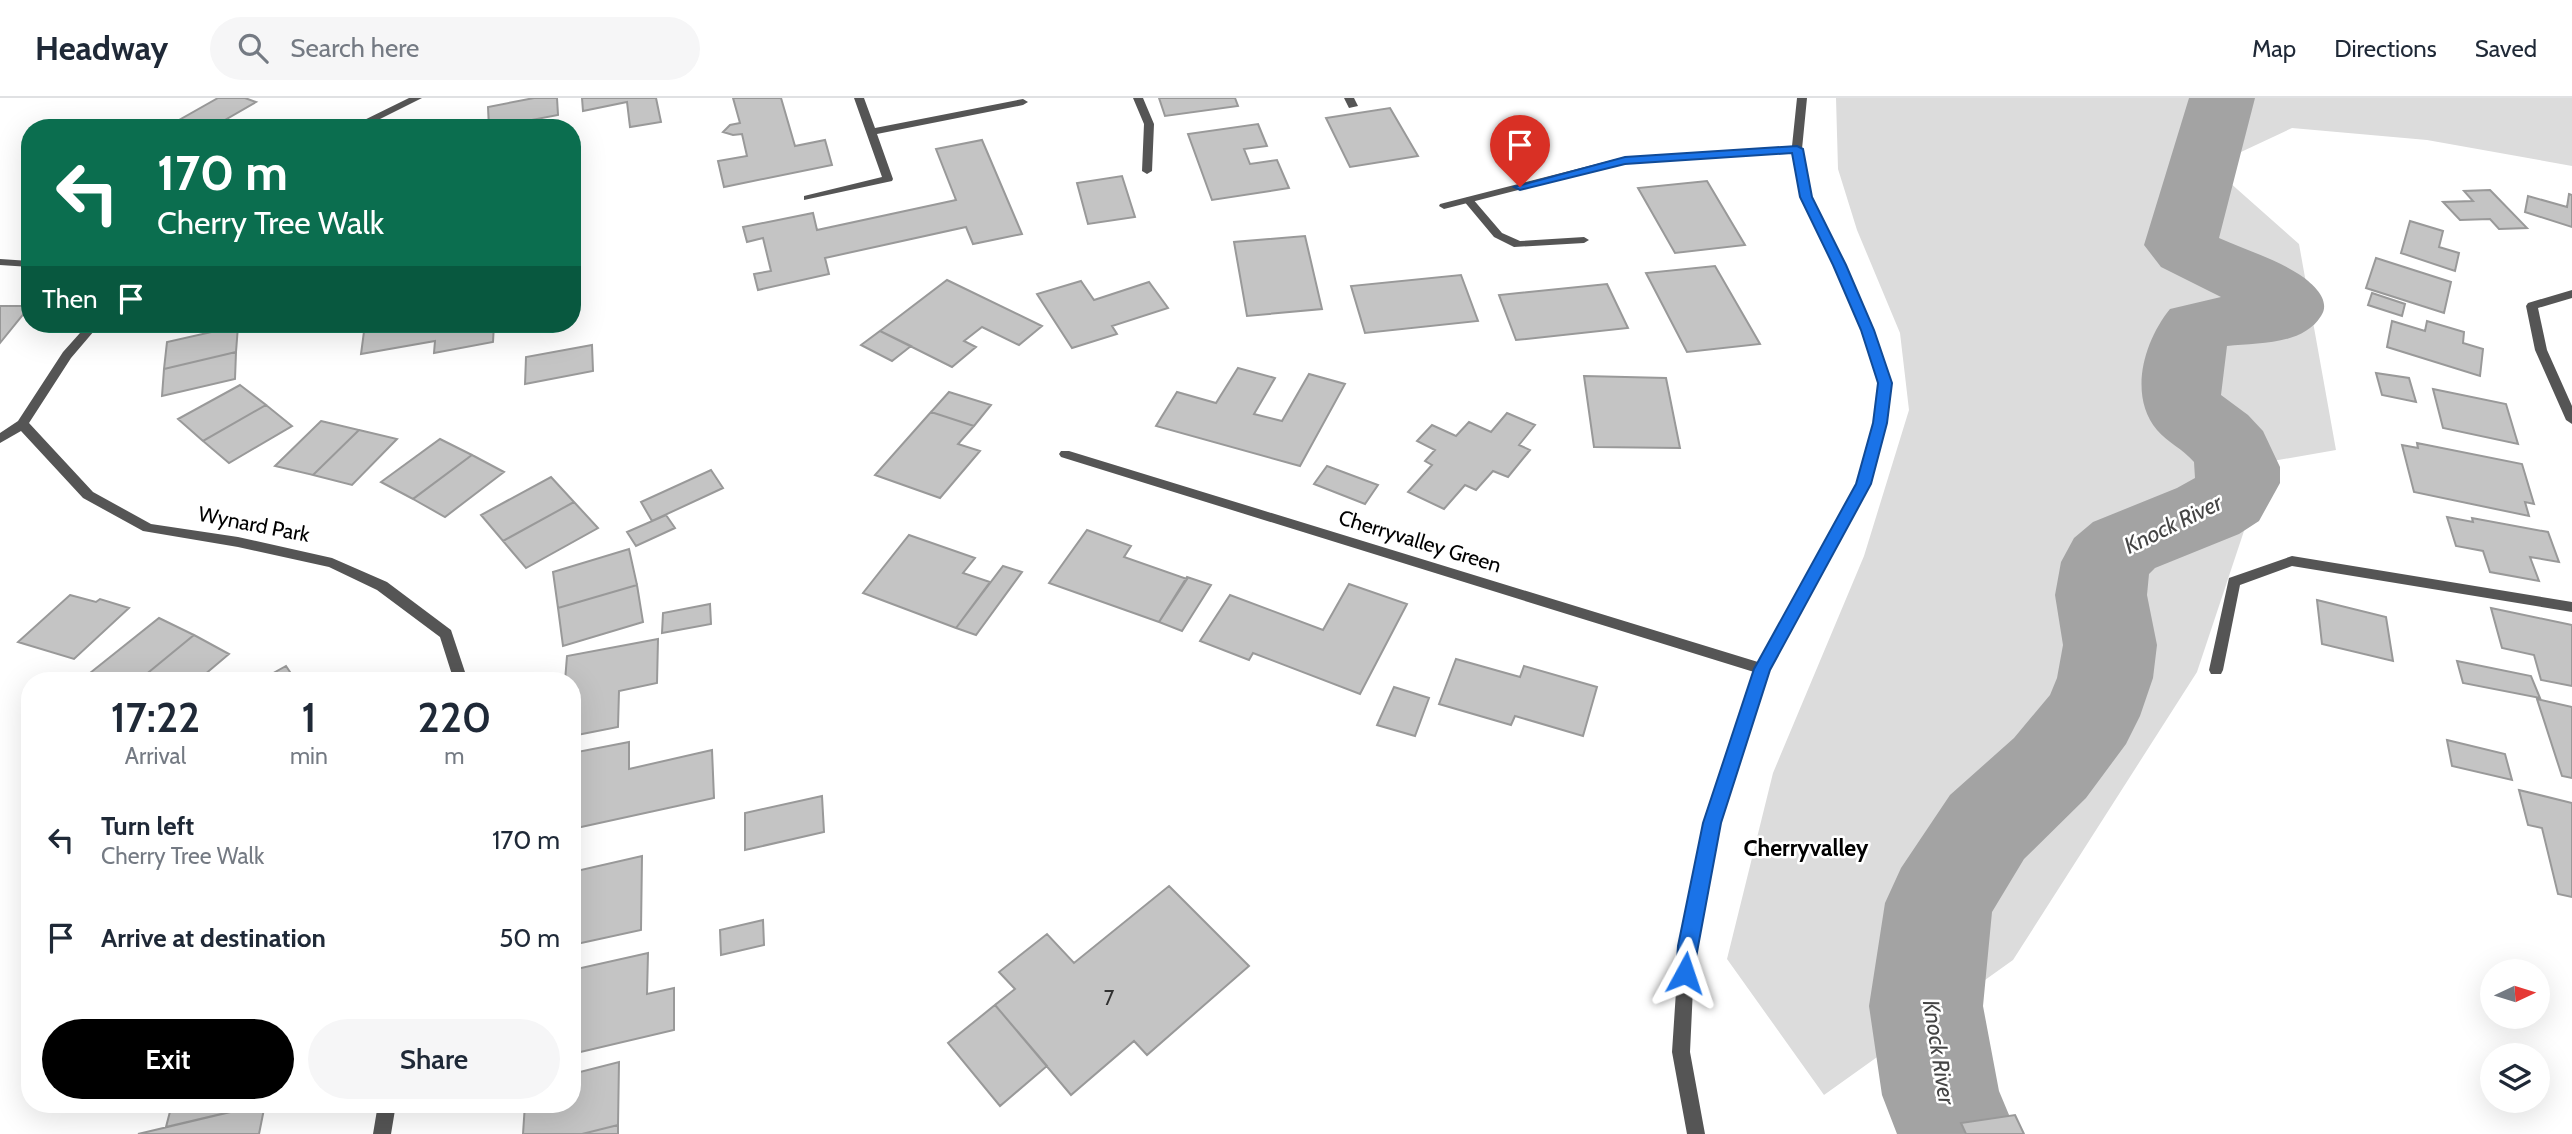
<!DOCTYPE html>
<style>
:root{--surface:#fff;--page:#f6f6f7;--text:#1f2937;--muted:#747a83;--line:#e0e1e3;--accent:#000}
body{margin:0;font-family:Cabin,sans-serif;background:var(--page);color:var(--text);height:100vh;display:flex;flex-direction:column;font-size:26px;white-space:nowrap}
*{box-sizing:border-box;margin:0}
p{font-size:23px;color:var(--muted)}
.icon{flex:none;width:38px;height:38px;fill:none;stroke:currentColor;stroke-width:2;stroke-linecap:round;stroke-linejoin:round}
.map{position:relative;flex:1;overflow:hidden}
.panel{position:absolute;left:21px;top:574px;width:560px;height:441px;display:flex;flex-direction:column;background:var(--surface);border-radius:28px;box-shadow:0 7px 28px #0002}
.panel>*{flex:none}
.guide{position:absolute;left:21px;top:21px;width:560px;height:214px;border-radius:28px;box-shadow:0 7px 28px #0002;background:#0b6e4f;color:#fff;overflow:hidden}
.needle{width:46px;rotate:86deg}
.fabs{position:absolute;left:2480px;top:861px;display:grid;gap:14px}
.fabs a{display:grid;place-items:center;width:70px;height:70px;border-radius:50%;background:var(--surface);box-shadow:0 7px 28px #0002;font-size:35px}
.pin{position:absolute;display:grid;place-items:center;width:60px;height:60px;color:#fff;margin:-72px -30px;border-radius:50% 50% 50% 0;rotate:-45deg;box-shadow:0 0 7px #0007}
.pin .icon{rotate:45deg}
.me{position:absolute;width:77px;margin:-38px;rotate:5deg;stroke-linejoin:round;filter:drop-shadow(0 0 5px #0008)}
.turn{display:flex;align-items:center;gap:24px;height:147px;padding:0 21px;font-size:32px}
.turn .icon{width:91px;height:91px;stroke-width:2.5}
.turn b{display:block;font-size:49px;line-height:60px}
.then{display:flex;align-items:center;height:66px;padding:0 21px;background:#0003;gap:14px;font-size:26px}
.eta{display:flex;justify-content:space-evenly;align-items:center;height:119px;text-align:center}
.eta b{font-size:42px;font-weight:600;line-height:49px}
.action{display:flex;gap:14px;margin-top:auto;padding:14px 21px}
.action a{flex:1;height:80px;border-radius:42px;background:var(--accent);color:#fff;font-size:28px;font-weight:600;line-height:80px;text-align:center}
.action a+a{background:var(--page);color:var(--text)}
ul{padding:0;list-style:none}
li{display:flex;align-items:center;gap:21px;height:98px;padding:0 21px}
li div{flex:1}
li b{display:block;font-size:26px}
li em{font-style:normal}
header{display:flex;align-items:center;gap:42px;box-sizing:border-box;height:98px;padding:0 35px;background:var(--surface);border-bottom:2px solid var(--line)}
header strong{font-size:33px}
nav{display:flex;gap:38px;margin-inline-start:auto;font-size:24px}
.search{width:490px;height:63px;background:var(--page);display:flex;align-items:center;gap:18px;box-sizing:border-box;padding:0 24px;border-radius:38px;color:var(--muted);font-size:26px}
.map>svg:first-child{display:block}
.green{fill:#dcdcdc}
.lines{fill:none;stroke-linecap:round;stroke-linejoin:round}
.river{fill:#a3a3a3;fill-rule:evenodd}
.building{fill:#c4c4c4;stroke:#999;stroke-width:2}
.service{fill:#555;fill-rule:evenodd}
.minor{fill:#555;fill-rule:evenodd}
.route{fill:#1a73e8;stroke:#114b97;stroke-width:2}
.labels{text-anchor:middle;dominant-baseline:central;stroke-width:5;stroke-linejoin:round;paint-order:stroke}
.street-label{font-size:21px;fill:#000;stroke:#fff}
.near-number-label{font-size:21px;fill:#313131}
.water-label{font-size:23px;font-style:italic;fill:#444;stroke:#fff}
.neighbourhood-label{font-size:23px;font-weight:bold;fill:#000;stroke:#fff}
</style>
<header>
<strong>Headway</strong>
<div class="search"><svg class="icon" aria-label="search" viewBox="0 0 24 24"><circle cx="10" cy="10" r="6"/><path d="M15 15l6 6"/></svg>Search here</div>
<nav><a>Map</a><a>Directions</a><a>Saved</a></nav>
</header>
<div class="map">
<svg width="2572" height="1036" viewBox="0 0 2572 1036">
<rect width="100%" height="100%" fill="#fff"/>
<!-- green -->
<path class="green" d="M1836,0H2572V68L2427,42L2292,30L2211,68L2299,146L2336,352L2267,364L2197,574L2013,862L1824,997L1727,861L1773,675L1864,458L1909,312L1900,235L1857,132L1838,71Z"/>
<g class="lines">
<!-- river -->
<path class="river" d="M2189,0H2255L2219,140C2246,152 2279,162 2303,179C2315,188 2331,203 2321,218C2303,247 2259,245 2227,248L2221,297L2248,317L2263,333L2280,369V385L2259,423L2239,436L2155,470L2149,476L2147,497L2157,547L2153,580L2140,618L2126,646L2086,700L2024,761L1992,814L1983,908L1999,993L2017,1036H1897L1882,997L1869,908L1885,805L1901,770L1950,697L2014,640L2050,597L2057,580L2063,547L2055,497L2061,464L2074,440L2093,424L2177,390L2195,380L2194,364C2183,351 2167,344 2157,332C2128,297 2144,243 2170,211L2221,199L2161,169L2144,147Z"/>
</g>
<!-- building -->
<path class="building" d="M218,0H245L256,4L211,30H165Z
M534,0H557L558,17L521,24V30H489L488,9Z
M582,0H656L661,24L630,29L627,4L583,13Z
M733,0H781L795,48L825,42L832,67L724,89L718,63L747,58L742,36L733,37L723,34L730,27L740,25Z
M1159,0H1235L1238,8L1165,18Z
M1390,10L1418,58L1350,69L1326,20Z
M1258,26L1267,48L1244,51L1250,66L1277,62L1289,90L1212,102L1188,36Z
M982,42L1022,136L973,146L966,129L825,160L829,176L758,192L754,176L771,173L763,140L747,144L743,129L813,115L817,132L956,102L936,51Z
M1122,78L1135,119L1088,126L1077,85Z
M1707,83L1745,147L1675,155L1638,90Z
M2490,92L2527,130L2499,131L2490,121L2460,122L2443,104L2473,103L2464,93Z
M2569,96L2572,97V129L2525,114L2528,98L2567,109Z
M2410,123L2443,133L2439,149L2459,155L2455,173L2401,155Z
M1305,138L1322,211L1247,218L1234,144Z
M2376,160L2451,184L2444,215L2366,190Z
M1715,168L1760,246L1687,254L1646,175Z
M1461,177L1478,223L1365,235L1351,188Z
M947,182L1042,228L1019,247L982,229L964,243L976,249L952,269L880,233Z
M1081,183L1094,202L1149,184L1168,210L1112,228L1117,236L1072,250L1037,196Z
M1607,186L1628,230L1516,242L1499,197Z
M2372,195L2405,206L2402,218L2368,207Z
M0,208H30L0,245Z
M2392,223L2425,233L2427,223L2464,234L2463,245L2483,251L2480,278L2387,249Z
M365,226H494L493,244L434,255L435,243L361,256Z
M238,228L236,254L164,271L167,244Z
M880,233L911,248L892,263L861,247Z
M592,247L593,273L525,286L526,259Z
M236,254L235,281L162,298L164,271Z
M1238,270L1275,280L1254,316L1282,323L1309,276L1345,286L1300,368L1156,328L1177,294L1216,305Z
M2376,275L2409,280L2416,304L2382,297Z
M1584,278L1666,280L1680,350L1594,349Z
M240,287L266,307L203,343L178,321Z
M2433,291L2506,306L2518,346L2443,330Z
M949,294L991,307L974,328L931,314Z
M266,307L292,328L229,365L203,343Z
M931,314L974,328L958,346L980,353L940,400L875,377Z
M1507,315L1535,327L1519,347L1530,352L1508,379L1493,373L1476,392L1465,387L1444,411L1408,394L1432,367L1425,363L1435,352L1417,343L1432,327L1456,338L1469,324L1491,334Z
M321,323L359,332L313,377L275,368Z
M359,332L397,341L352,387L313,377Z
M440,341L472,357L413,401L381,384Z
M2417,345L2522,366L2534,406L2525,404L2529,418L2414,394L2402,347L2418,350Z
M472,357L504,374L445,419L413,401Z
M1327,368L1378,387L1365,406L1314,386Z
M711,372L723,390L652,423L641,404Z
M551,379L574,404L503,443L481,417Z
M574,404L598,430L526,470L503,443Z
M666,417L675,430L636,448L627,434Z
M2447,419L2473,424L2472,420L2548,434L2559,464L2530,459L2539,483L2490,474L2483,453L2456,448Z
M1087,432L1131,448L1124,459L1187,481L1159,524L1049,485Z
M909,437L975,460L963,475L990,484L956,530L863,495Z
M629,451L637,487L558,510L553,474Z
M1003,468L1022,474L976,537L956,530Z
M1187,479L1211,487L1182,533L1159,524Z
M1349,486L1407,506L1360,596L1253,555L1249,562L1200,543L1230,497L1323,532Z
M637,487L643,524L563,548L558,510Z
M70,497L96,504L100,501L129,510L74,561L18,544Z
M2317,502L2386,519L2393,563L2322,546Z
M710,506L711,526L662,535L663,515Z
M2491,510L2572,527V588L2541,582L2534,557L2502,550Z
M159,520L194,537L138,583H105L90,575Z
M194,537L229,556L197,583H138Z
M658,541L657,585L619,593L618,629L572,638V583H565L567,558Z
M1456,561L1520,579L1524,568L1597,589L1583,638L1515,618L1511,627L1439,606Z
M2457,563L2531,578L2540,600L2463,585Z
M286,568L296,583H259Z
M1394,589L1429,600L1415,638L1377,627Z
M2537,601L2572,609V680L2562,678Z
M2447,642L2505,656L2512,682L2452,668Z
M629,644V671L712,652L714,700L572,731V655Z
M2519,692L2572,705V799L2558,796L2542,730L2528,727Z
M822,698L824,734L745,752V715Z
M642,758L641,832L572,847V774Z
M1169,788L1249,868L1147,957L1134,943L1071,997L995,907L1015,891L999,874L1047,836L1074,865Z
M763,822L764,847L721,857L720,832Z
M648,855L647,896L674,890V932L572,956V872Z
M995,907L1047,968L1000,1008L948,945Z
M619,964L618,1027L582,1036H523L525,1006H572V976Z
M172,1006H264L166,1029Z
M265,1006L259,1036H138L264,1006Z
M2015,1017L2024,1036H1966L1961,1025Z
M618,1027V1036H582Z"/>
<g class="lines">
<!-- service -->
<path class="service" d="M1468,99L1472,100L1502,135L1520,143L1584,139L1589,142L1584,145L1514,149L1494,139L1463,102Z
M2292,458L2572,504V514L2292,468L2240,487L2223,572L2221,576H2211L2209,572L2229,480Z"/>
<!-- minor -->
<path class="minor" d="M409,0H422L362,30H348Z
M854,0H864L875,30L1023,1L1028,4L1023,7L877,36L893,81L892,83L804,102V98L882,79Z
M1133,0H1143L1154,26L1152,73L1147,76L1142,73L1144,26Z
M1344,0H1354L1358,8L1349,10Z
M1797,0H1807L1802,51L1811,99L1846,167L1873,232L1891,286L1886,325L1869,386L1769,571L1720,725L1695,848L1690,954L1705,1036H1687L1672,954L1679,848L1704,725L1754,574L1061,359L1059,356L1061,353H1069L1758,564L1857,386L1874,325L1879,286L1861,232L1834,167L1801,99L1792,54L1624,65L1444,111L1439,108L1440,106L1624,59L1792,48Z
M0,161L30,163V169L0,167Z
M2572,192V200L2538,210L2547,252L2572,308V326L2566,322L2535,252L2526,208L2528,205Z
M88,226H100L71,260L29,325L93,394L151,426L238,439L332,460L387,484L451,532L468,583H454L440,539L377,492L329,469L238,449L143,433L83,400L21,333L0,345V335L18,323L63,254Z
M378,1006H396L391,1036H373Z"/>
</g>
<!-- route -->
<path class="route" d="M1797,48L1803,51L1812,99L1846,167L1874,232L1892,285L1887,325L1871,386L1770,572L1721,725L1692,881L1685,884L1679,881L1676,875L1678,848L1703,725L1754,571L1856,386L1873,325L1878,285L1861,232L1833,167L1800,99L1792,55L1625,66L1520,92L1514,89L1625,59Z"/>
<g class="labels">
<!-- street labels -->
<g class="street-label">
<text transform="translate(254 426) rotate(11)">Wynard Park</text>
<text transform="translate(1420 443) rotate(17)">Cherryvalley Green</text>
</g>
<!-- near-number labels -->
<g class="near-number-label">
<text x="1109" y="899">7</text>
</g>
<!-- water labels -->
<g class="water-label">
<text transform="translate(2173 426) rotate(-26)">Knock River</text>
<text transform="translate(1939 954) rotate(81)">Knock River</text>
</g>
<!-- neighbourhood labels -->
<g class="neighbourhood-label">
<text x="1806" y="750">Cherryvalley</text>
</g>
</g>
</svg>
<div class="fabs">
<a><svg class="needle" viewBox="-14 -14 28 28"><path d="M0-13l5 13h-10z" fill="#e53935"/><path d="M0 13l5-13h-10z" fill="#747a83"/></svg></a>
<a><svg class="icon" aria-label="layers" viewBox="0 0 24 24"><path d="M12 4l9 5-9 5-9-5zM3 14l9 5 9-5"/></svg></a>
</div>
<div class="pin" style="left:1520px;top:89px;background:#d93025"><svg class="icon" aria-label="arrive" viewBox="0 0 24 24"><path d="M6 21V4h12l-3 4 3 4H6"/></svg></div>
<svg class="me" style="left:1685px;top:875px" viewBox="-20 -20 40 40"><path d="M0-17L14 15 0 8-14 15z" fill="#1a73e8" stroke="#fff" stroke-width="4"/></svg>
<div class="guide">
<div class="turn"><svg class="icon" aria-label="left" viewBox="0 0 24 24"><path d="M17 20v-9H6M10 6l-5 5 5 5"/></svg><div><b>170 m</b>Cherry Tree Walk</div></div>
<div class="then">Then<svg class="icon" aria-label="arrive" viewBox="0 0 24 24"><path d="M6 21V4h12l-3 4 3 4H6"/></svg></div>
</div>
<section class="panel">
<div class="eta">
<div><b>17:22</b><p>Arrival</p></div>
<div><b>1</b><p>min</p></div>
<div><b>220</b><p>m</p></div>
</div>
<ul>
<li><svg class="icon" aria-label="left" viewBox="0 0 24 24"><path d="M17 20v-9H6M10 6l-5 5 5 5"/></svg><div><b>Turn left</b><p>Cherry Tree Walk</p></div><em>170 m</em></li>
<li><svg class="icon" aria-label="arrive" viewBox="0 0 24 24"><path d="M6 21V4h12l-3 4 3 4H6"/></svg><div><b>Arrive at destination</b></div><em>50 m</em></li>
</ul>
<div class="action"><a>Exit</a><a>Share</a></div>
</section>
</div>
